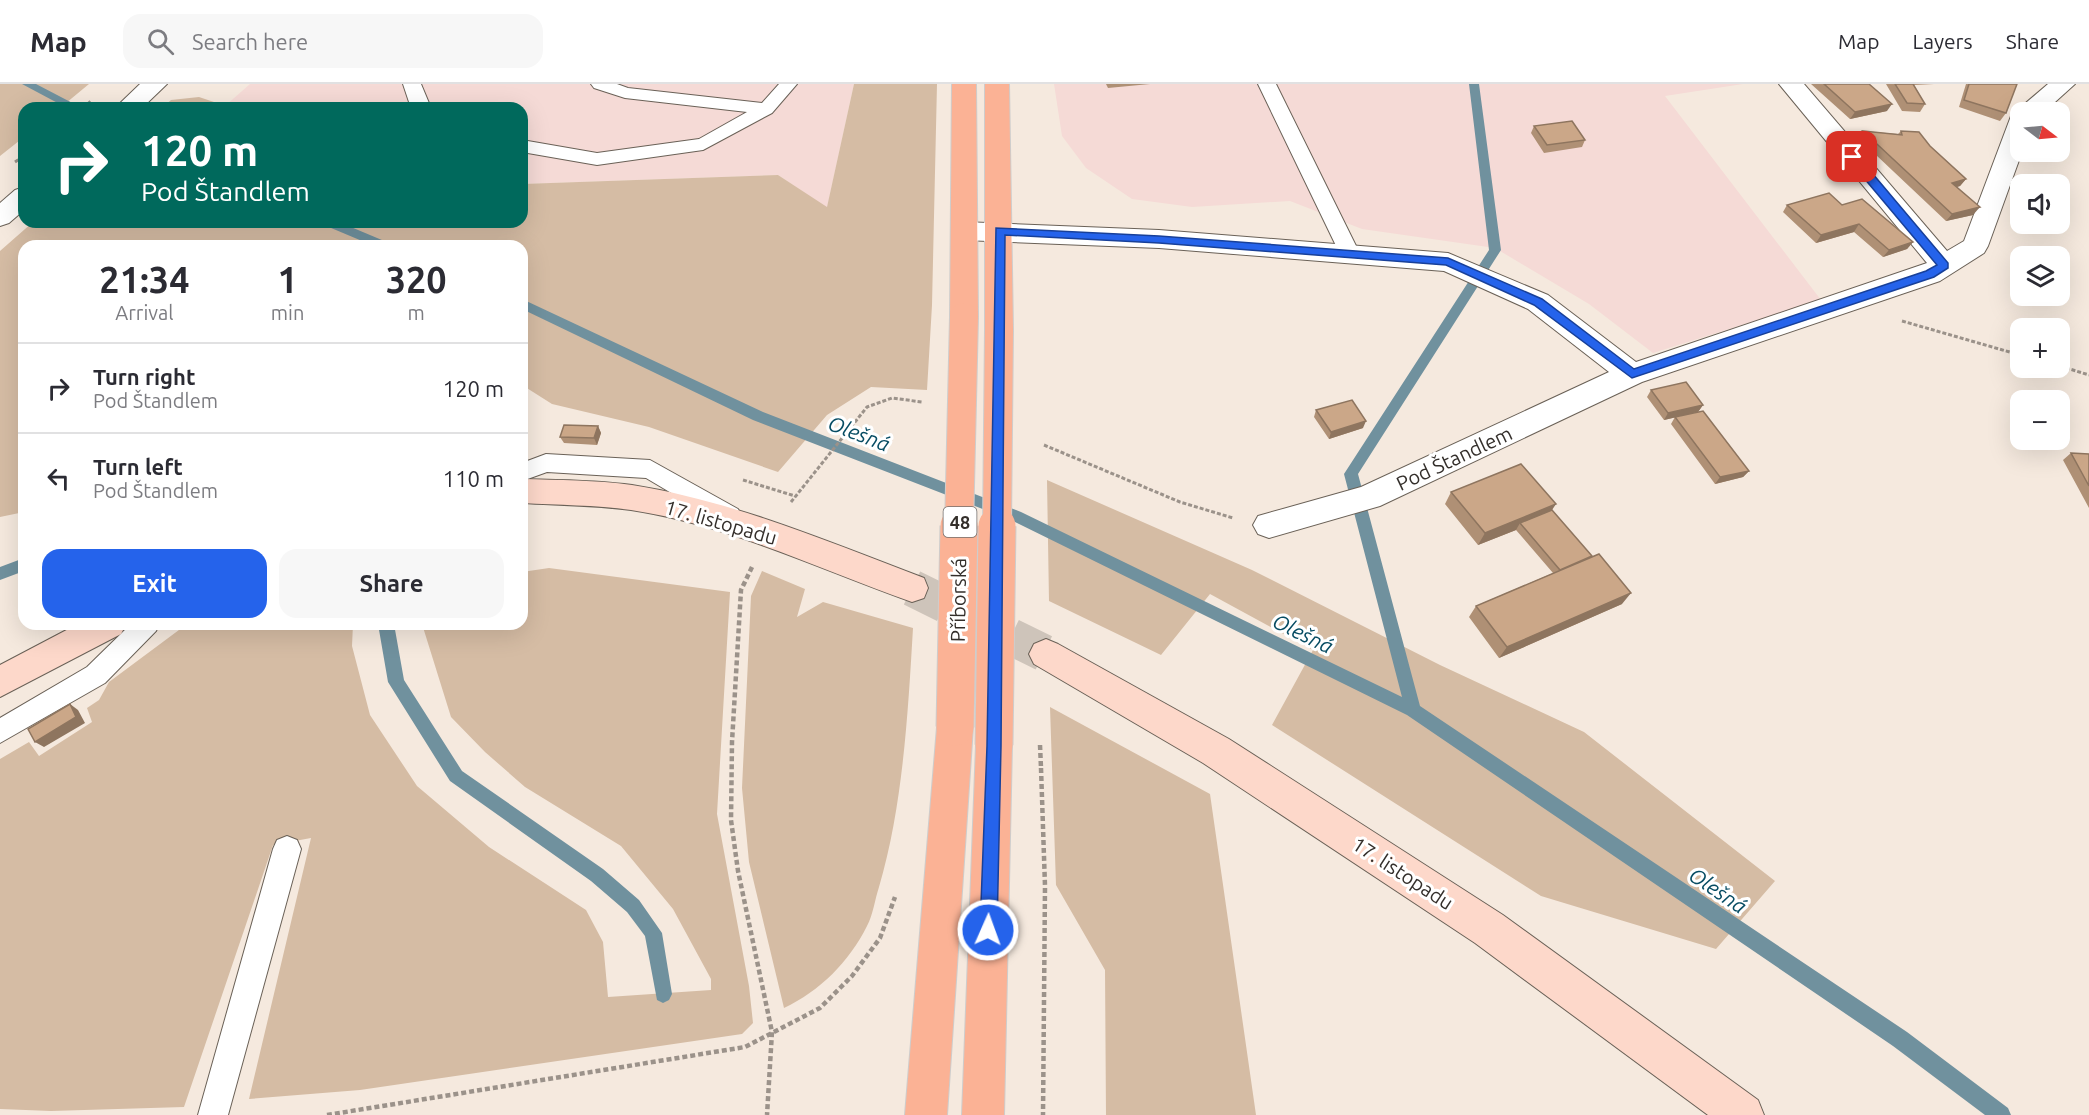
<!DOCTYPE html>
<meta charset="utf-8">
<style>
:root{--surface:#fff;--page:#f7f7f7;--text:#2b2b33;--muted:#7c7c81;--line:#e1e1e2;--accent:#2563eb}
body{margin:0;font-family:Ubuntu,sans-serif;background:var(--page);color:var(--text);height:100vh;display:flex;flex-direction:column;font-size:22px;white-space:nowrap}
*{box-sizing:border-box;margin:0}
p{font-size:20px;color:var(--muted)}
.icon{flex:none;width:33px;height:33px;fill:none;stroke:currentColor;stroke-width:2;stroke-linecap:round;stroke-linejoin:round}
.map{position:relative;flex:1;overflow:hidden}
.sheet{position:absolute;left:18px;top:156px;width:510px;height:390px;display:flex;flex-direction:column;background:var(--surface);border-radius:18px;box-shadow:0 6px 24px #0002}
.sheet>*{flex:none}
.hud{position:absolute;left:18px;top:18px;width:510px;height:126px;border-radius:18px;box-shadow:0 6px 24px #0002;background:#00695c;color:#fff;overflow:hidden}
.needle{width:39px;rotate:106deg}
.controls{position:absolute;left:2010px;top:18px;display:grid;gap:12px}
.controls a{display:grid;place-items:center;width:60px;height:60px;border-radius:12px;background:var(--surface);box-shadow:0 6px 24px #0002;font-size:30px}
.pin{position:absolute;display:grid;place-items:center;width:51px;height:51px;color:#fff;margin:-26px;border-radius:12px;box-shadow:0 3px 9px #0006}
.me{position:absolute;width:66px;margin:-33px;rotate:2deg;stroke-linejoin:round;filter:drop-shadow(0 0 4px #0008)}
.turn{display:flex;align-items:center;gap:21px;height:126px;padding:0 24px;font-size:27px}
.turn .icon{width:78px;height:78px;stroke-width:2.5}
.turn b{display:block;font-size:42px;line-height:51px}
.eta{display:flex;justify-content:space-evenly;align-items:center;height:102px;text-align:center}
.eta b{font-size:36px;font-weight:600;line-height:42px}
.button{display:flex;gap:12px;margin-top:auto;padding:12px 24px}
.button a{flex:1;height:69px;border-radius:18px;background:var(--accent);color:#fff;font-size:24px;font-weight:600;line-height:69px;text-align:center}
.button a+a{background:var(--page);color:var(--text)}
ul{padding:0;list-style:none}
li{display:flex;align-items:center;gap:18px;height:90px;padding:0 24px;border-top:2px solid var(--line)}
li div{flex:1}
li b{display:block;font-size:22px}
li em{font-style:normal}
header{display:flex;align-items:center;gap:36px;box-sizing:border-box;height:84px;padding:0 30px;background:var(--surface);border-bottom:2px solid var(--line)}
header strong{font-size:28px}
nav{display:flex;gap:33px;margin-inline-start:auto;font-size:21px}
.search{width:420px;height:54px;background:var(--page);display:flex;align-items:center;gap:15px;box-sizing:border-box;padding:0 21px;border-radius:18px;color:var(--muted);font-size:22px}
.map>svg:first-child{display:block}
.industrial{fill:#f5dad6}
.green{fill:#d5bca4}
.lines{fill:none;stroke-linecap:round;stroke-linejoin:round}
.stream{fill:#70919e;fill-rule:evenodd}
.secondary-tunnel{stroke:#cec4ba;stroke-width:37;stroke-dasharray:37 18;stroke-linecap:butt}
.service-casing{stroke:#6a6157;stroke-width:2}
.minor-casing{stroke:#6a6157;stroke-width:2}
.secondary-casing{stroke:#6a6157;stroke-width:2}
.primary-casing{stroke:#cecdcc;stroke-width:2}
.path-far1{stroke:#9b928a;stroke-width:3;stroke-dasharray:4 2;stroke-linecap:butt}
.path{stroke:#9b928a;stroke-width:4.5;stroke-dasharray:5 3;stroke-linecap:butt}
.service{fill:#fff;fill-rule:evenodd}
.minor{fill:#fff;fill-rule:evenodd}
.secondary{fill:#fdd8ca;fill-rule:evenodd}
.primary{fill:#fbb295;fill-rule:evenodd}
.primary-bridge-far1-casing{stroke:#cecdcc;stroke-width:30;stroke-linecap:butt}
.primary-bridge-casing{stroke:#cecdcc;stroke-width:39;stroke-linecap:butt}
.path-bridge{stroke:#9b928a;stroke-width:4.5;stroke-dasharray:5 3;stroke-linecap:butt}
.primary-bridge-far1{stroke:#fbb295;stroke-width:28}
.primary-bridge{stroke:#fbb295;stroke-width:37}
.wall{fill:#af9075}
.shaded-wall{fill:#8e755f}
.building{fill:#cba788;stroke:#8e755f;stroke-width:1.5}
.route{fill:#2563eb;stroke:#184099;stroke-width:1.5}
.labels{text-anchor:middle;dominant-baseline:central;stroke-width:6;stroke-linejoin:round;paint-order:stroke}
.shield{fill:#fff;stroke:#716d6b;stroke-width:1.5}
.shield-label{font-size:18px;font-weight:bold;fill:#342f2b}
.street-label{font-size:20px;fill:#342f2b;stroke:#fff}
.water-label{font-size:21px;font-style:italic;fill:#074c63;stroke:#fff}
</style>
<header>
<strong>Map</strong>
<div class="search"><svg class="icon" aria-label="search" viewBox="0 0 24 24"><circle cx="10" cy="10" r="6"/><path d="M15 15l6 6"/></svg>Search here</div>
<nav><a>Map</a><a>Layers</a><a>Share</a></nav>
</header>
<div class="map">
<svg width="2089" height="1031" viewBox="0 0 2089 1031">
<rect width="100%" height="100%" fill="#f5e9de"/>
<!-- industrial -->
<path class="industrial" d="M250,0H854L827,124L778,91L522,100V24L225,22Z
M1054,0H1743L1665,12L1821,216L1653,269L1589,220L1495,164L1362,145L1290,117L1192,123L1132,115L1086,84L1062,52Z"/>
<!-- green -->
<path class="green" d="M0,0H89L60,24H24V53L0,72Z
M854,0H937L932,221L927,306L871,303L827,331L778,388L649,343L552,320L522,301V162H24V428L0,433V167L33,138H522V100L778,91L827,123Z
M199,13L232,24H162L171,16Z
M1047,396L1252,486L1440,581L1584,648L1775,797L1716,865L1541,812L1272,641L1313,566L1210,510L1161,571L1049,517Z
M549,484L730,508L717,730L749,902L753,939L742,950L360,1006L249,1015L311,754L273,761L184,1023L51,1027L0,1025V675L29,658L39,672L92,638L87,624L99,616L109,598L187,540H353L352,562L370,631L417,702L489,763L586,826L603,858L608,913L711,906V895L673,825L621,762L525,703L485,668L451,633L422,540H522V488Z
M762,487L805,505L797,533L823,518L913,544C908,628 903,722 879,803C875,815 873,831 867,842C849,878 820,907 784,924L749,778L742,704L751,512Z
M1050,623L1210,710L1256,1031H1106L1105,886L1056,801Z"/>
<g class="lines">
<!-- stream -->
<path class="stream" d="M22,0H36L82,24H67Z
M1469,0H1479L1501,166L1358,390L1420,622L1907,948L2008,1024L2011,1031H1985L1893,962L1407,631L1011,436L753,336L522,225V215L763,328L1021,428L1402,613L1344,390L1489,166Z
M322,138H339L389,159L391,162H374L324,141Z
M24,474V487L0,496V483Z
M378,540H394L404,596L462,687L603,785L639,816L662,849L672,910L669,916L663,919L657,916L645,852L627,828L591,797L450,697L388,598Z"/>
<!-- secondary-tunnel -->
<path class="secondary-tunnel" d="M912,504L1046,570"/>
<defs>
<path id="service" d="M403,0H421L431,24H411Z
M591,0H617L628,4L762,19L779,0H797L772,29L703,66L597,81L522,68V56L597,69L699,55L747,28L625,14L594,4Z
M1258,0H1276L1360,170L1357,175L1350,177L1343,175L1340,170Z
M546,370L650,376L738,425L741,432L738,439L730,441L722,439L646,394L547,388L522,397V379Z
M131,540H159L156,547L105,599L0,659V634L87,583Z
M287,752L297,756L301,765L228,1031H198L273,765L277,756Z"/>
<path id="minor" d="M140,0H167L142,24H115Z
M1779,0H1804L1947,167L1964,157L2011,32L2019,30L2021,23L2048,0H2075L2044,28H2020L2022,68L1988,162L1984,169L1940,197L1642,298L1380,422L1269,454L1258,450L1253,441L1258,432L1361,403L1609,288L1528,225L1444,187L1159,164L964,156L955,153L951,147L955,141L964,138L1159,146L1448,169L1548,211L1636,278L1927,179Z
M24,103V126L9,139L0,142V119L15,106Z"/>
<path id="secondary" d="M522,395C558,396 596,396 632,401C733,417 829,458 924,494L928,504L924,514L912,518C819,485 729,441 631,426C595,421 558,421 522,419Z
M78,540H126L121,550L0,613V581Z
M1046,555L1058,560L1229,655L1503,831L1758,1016L1764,1031H1708L1475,859L1203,679L1034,580L1029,570L1034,560Z"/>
<path id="primary" d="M952,0H976L978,233L974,240L964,243L954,240L950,233Z
M985,0H1009L1013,246L1009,253L999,256L989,253L985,246Z
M955,627L967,632L973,643L947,1031H905L937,643L943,632Z
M994,645L1007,650L1012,661L1004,1031H962L976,661L981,650Z"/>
</defs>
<!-- service casing -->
<use href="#service" class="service-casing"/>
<!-- minor casing -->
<use href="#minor" class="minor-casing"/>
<!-- secondary casing -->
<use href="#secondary" class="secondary-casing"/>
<!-- primary casing -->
<use href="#primary" class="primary-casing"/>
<!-- path-far1 -->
<path class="path-far1" d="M83,24L91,17
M15,78L24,72
M1902,237L2020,271
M2060,282L2089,291
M1044,361L1180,418L1233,434
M743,396L795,412
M791,418L867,323L892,314L922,318"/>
<!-- path -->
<path class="path" d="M752,483L741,506L732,658L731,736L738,787L772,948L767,1031
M1041,684L1045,802L1043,1031
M327,1031L745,963L820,924L852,892L880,854L895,813"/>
<!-- service -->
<use href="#service" class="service"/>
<!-- minor -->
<use href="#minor" class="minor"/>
<!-- secondary -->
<use href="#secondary" class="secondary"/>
<!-- primary -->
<use href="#primary" class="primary"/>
<defs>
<path id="primary-bridge-far1" d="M959,444L964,233
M997,444L999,246"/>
<path id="primary-bridge" d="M955,643L959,442
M994,661L997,442"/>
</defs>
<!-- primary-bridge-far1 casing -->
<use href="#primary-bridge-far1" class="primary-bridge-far1-casing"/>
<!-- primary-bridge casing -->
<use href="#primary-bridge" class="primary-bridge-casing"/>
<!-- path-bridge -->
<path class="path-bridge" d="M1040,661L1041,684"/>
<!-- primary-bridge-far1 -->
<use href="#primary-bridge-far1" class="primary-bridge-far1"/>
<!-- primary-bridge -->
<use href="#primary-bridge" class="primary-bridge"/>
</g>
<!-- wall -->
<path class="wall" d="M1106,0H1150L1108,4Z
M1811,0H1869L1887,27L1850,35Z
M1886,0H1934L1914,1L1925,20L1920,28L1902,27Z
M1966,0H2017L2006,29L2000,37L1959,23Z
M1534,42L1585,56L1582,63L1544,69L1531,49Z
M1863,47L1898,50L1901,47L1930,62L1966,95L1960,102L1957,103L1973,131L1946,137L1858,54Z
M1787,121H1842L1913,158L1907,165L1883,173L1854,148L1816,159L1783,128Z
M1651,306L1703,321L1698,328L1664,336L1647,313Z
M1316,326L1363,344L1329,355L1314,333Z
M1675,333L1749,387L1743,393L1715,400L1671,340Z
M598,342L601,349L597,361L564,359L560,353Z
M2071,369L2089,370V424L2063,376Z
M1451,408L1552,426L1622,520L1499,574L1469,533L1476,522L1553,489L1516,446L1478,461L1445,420Z"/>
<!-- shaded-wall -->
<path class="shaded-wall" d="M1892,20L1887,27L1850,35L1855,28Z
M1966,95L1960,102L1946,106L1952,99Z
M1980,123L1973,131L1946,137L1952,130Z
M1859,140L1854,148L1816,159L1821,151Z
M1913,158L1907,165L1883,173L1889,166Z
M1703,321L1698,328L1664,336L1668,329Z
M1366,337L1363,344L1329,355L1331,348Z
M598,342L601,349L597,361L594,354Z
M1749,387L1743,393L1715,400L1720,393Z
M1556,420L1548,432L1520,439L1516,446L1478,461L1485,449Z
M1631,509L1622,520L1499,574L1507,563Z
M70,620L78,626L85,639L44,663L35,658Z"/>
<!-- building -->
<path class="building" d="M1824,0H1869L1892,20L1855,28Z
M1895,0H1913L1925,20L1907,19Z
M1969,0H2017L2006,29L1964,16Z
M1572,37L1585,56L1547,61L1534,42Z
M1863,47L1902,51L1901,47L1919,48L1930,62L1966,95L1952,99L1980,123L1952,130Z
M1829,109L1842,121L1862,115L1913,158L1889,166L1859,140L1821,151L1787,121Z
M1686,298L1703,321L1668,329L1651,306Z
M1352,316L1366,337L1331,348L1316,326Z
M1703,327L1749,387L1720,393L1675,333Z
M564,341L598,342L594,354L560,353Z
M2071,369L2089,370V402Z
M1521,380L1556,420L1485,449L1451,408Z
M1552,426L1592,472L1560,486L1520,439Z
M1599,470L1631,509L1507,563L1476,522Z
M70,620L76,633L35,658L28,645Z"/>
<!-- route -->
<path class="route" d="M1852,69L1856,70L1948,179V184L1934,193L1632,294L1534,221L1446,181L1159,159L1005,151L1001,662L997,846L994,852L988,854L983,852L980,846L987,662L996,144L1159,152L1448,174L1542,215L1634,285L1926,187L1937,181L1848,75L1847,73Z"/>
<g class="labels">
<!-- shield labels -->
<rect class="shield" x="943.5" y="423" width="33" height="30" rx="4.5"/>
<g class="shield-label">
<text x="960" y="438">48</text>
</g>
<!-- street labels -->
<g class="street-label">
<text transform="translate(1454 374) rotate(-25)">Pod Štandlem</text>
<text transform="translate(721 438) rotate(16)">17. listopadu</text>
<text transform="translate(958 516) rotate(-89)">Příborská</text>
<text transform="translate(1403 789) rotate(33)">17. listopadu</text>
</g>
<!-- water labels -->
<g class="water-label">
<text transform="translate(859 349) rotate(21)">Olešná</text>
<text transform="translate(1303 549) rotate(26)">Olešná</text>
<text transform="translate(1718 806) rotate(34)">Olešná</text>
</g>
</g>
</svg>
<div class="controls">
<a><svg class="needle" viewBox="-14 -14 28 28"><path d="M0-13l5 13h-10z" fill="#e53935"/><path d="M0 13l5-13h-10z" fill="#7c7c81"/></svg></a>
<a><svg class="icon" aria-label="sound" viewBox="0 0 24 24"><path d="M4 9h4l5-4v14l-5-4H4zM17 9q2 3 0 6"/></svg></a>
<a><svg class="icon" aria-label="layers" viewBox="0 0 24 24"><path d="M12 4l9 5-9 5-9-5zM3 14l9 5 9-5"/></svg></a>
<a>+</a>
<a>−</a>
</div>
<div class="pin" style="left:1852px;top:73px;background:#d93025"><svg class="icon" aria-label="arrive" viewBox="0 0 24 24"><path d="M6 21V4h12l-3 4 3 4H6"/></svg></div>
<svg class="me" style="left:988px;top:846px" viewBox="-20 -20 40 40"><circle r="17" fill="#2563eb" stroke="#fff" stroke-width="3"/><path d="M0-11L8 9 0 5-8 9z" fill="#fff"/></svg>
<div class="hud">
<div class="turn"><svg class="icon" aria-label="right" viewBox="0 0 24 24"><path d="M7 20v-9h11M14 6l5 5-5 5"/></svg><div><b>120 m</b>Pod Štandlem</div></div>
</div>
<section class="sheet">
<div class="eta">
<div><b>21:34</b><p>Arrival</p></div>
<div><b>1</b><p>min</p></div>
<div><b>320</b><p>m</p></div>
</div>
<ul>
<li><svg class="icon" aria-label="right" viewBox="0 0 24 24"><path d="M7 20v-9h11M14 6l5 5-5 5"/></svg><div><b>Turn right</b><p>Pod Štandlem</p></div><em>120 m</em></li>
<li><svg class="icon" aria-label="left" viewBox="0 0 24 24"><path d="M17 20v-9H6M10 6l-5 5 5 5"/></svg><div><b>Turn left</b><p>Pod Štandlem</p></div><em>110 m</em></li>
</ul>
<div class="button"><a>Exit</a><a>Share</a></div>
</section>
</div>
